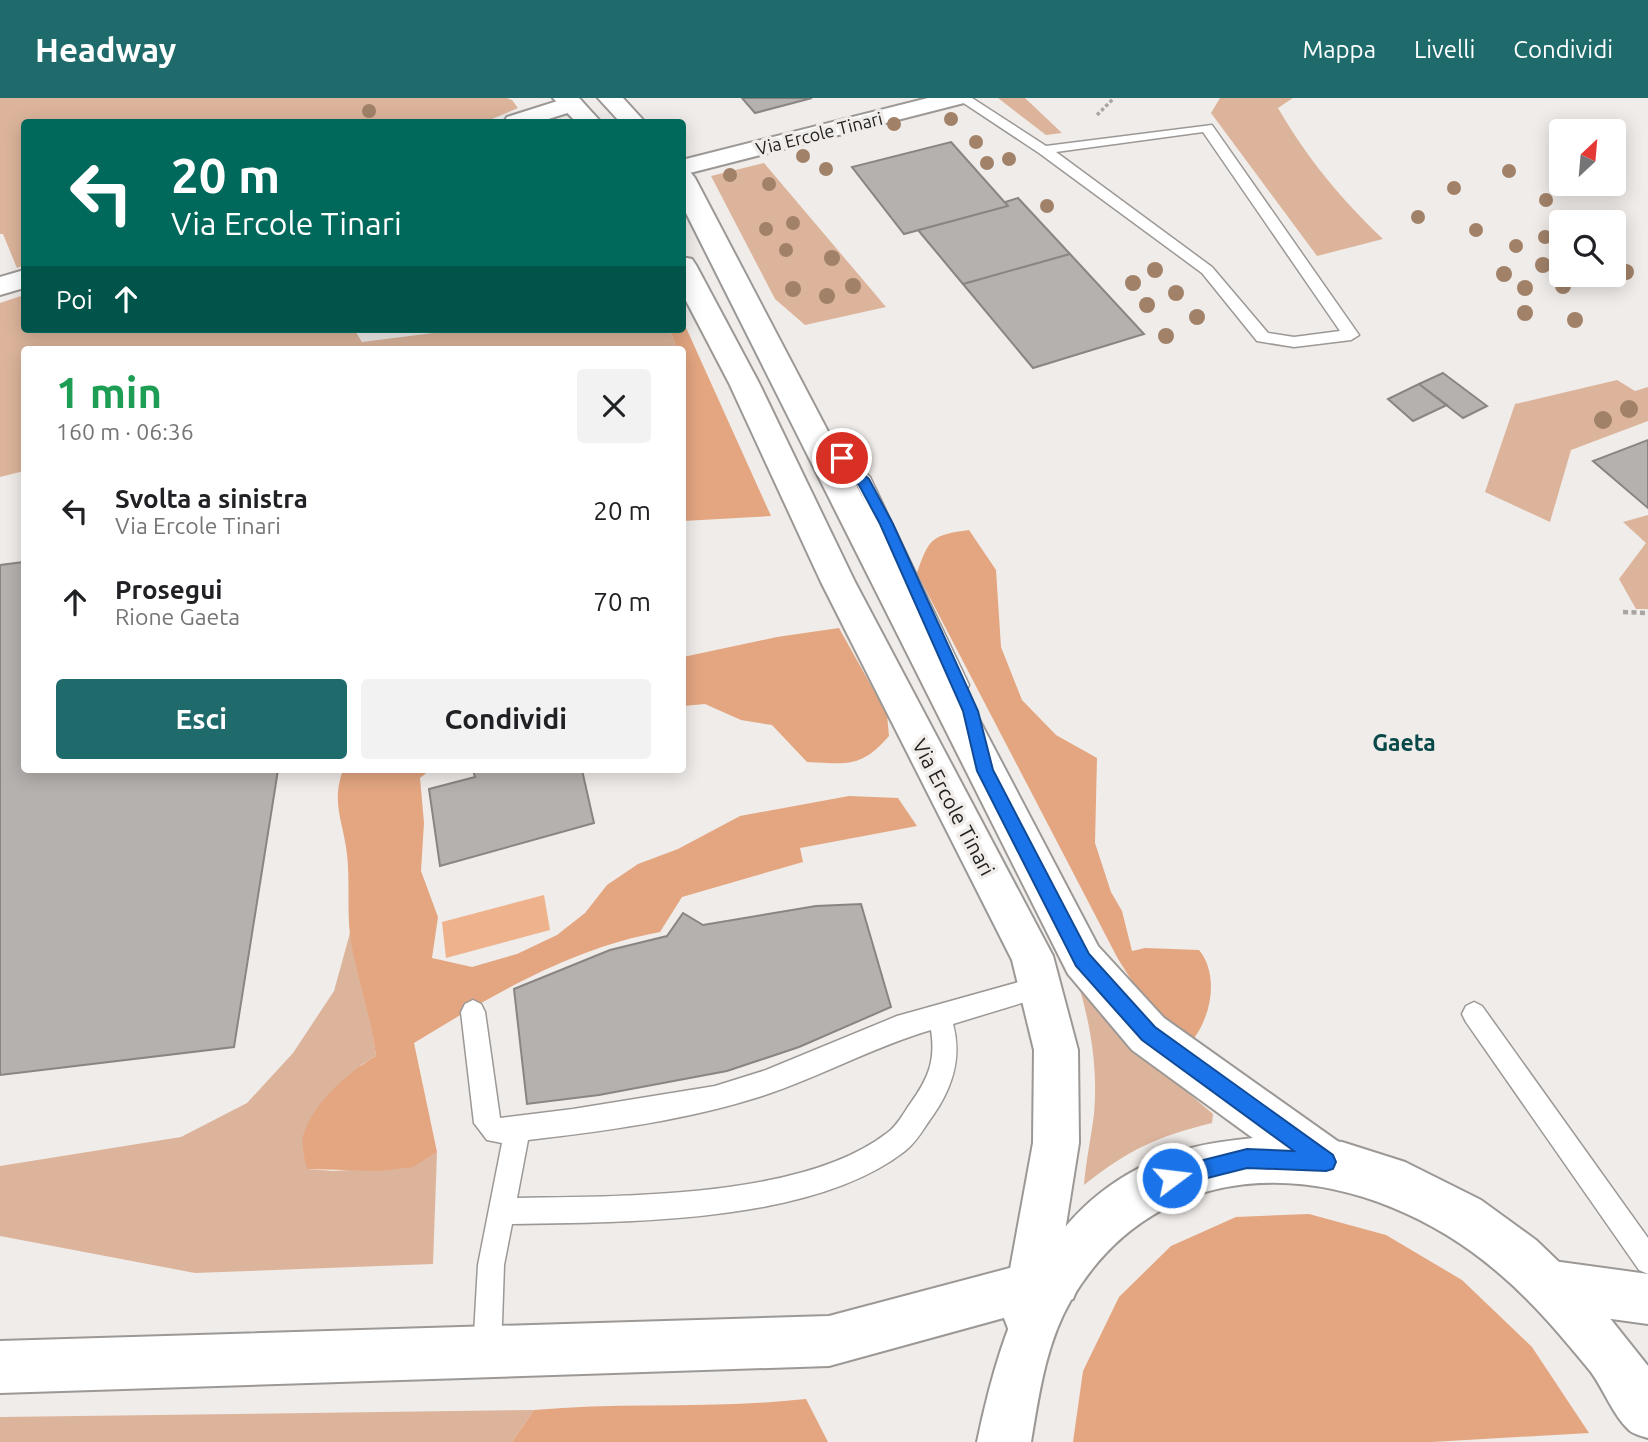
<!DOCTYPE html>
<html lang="it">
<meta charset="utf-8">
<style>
:root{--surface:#fff;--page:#f2f2f2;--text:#202124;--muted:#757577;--accent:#1f6b6b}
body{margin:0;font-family:Ubuntu,sans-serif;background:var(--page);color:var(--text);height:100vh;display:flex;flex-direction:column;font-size:26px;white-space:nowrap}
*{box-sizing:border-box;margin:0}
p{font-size:23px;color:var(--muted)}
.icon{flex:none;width:38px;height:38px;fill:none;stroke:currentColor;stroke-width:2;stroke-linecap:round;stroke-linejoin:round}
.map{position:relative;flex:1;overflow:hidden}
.panel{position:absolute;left:21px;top:248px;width:665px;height:427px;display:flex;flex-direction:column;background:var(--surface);border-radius:7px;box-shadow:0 4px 18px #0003}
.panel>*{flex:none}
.guide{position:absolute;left:21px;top:21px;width:665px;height:214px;border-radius:7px;box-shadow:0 4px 18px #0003;background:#00695c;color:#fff;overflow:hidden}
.needle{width:46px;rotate:26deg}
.tools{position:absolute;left:1549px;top:21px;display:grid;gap:14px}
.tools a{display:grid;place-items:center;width:77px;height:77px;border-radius:7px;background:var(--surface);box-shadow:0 4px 18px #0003;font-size:35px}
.pin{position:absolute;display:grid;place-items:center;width:60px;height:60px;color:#fff;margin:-30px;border:4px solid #fff;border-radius:50%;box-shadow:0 2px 7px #0007}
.me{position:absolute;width:77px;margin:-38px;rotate:75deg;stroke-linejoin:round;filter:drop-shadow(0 0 5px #0008)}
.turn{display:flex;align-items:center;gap:24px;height:147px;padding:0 35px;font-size:32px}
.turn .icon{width:91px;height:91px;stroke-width:2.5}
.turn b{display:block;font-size:49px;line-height:60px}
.then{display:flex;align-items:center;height:66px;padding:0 35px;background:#0003;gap:14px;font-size:26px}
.round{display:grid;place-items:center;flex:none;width:74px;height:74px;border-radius:7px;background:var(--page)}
.headline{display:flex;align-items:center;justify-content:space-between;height:119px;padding:0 35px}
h1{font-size:42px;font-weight:700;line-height:52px;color:#1e9e55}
.cta{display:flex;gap:14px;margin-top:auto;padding:14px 35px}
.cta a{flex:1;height:80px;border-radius:7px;background:var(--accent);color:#fff;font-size:28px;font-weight:700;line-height:80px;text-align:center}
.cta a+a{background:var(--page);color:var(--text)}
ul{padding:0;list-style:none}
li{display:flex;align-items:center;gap:21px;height:91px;padding:0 35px}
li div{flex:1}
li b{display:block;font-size:26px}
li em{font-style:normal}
header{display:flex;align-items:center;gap:42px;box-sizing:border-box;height:98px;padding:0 35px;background:var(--accent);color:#fff}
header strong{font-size:33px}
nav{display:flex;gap:38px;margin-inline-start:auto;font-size:24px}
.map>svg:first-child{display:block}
.green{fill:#dcb49b}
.forest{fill:#e3a681}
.water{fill:#eeb28c}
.building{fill:#b5b1af;stroke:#898583;stroke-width:2}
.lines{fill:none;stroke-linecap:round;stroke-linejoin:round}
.service-casing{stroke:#9c9895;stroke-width:3}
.minor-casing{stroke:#9c9895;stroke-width:4}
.tertiary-casing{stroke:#9c9895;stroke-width:4}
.secondary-casing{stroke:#9c9895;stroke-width:4}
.primary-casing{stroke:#9c9895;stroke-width:4}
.path-far1{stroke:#a8a5a3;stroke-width:3.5;stroke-dasharray:3.5 2.5;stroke-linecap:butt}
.path{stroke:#a8a5a3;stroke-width:4.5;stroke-dasharray:5 3.5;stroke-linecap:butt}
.service{fill:#fff;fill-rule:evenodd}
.minor{fill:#fff;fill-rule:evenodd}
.tertiary{fill:#fff;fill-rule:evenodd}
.secondary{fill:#fff;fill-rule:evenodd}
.primary{fill:#fff;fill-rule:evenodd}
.tree{fill:#a18269}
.route{fill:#1a73e8;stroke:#114b97;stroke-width:2}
.labels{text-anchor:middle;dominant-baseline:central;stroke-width:7;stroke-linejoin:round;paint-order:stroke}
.far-street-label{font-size:18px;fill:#242322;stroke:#f0ece9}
.street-label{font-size:21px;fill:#242322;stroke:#f0ece9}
.neighbourhood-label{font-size:23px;font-weight:bold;fill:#074948;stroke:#f0ece9}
</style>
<header>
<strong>Headway</strong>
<nav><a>Mappa</a><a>Livelli</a><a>Condividi</a></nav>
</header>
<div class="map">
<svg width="1648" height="1344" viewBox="0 0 1648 1344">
<rect width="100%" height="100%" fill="#f0ece9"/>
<!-- green -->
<path class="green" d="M0,0H507L512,2L518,10L485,24H24V167L17,170L3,136H0Z
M998,0H1025L1062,35L1046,37Z
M1220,0H1293L1278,10C1307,60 1341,101 1383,141L1317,158L1211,15Z
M764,65L886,209L805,227L775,201L711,78Z
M24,197V231H354L362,244L465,231H670L677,252H24V373L0,379V205Z
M1617,282L1635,293L1648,289V323L1571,352L1550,424L1485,394L1515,306Z
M1648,417V511H1636L1619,481L1646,445L1623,424Z
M350,835C358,877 371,916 376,958L361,967L307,1071L333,1073L413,1068L437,1054L433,1166L195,1175L0,1138V1068L181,1039L247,1005L293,955L334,893Z
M1078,885L1119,936L1213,1016L1212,1025C1156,1039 1130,1051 1084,1087C1086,1063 1091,1040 1094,1016C1098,971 1091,928 1078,885Z
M534,1312L512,1344H0V1319Z"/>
<!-- forest -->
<path class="forest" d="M683,223L771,418L683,423L682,252H677L670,231H682Z
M969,432L996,472L1001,549L1022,602L1056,637L1097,660L1095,745L1111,794L1122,813L1132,853L1145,850L1199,852C1220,877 1211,922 1190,945L1156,921L1118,861L917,475C929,440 932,437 969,432Z
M839,530L887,616L889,638C861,670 848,666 807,664L772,627L741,622L705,606L683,608V559L777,539Z
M343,672H430L420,680L424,725L421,773L438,819L432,860L472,869L517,856L557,837L585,815L607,787L638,766L678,751L740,718L849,698L898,700L917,728L800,750L803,764L682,799L660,834C571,850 491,898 414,945L437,1054L413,1069L381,1073L307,1071C305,1062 301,1047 303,1038C313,1005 347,975 376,958C371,917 356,878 350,837C347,810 350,783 347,756C343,722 331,706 343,672Z
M1309,1116L1386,1137L1462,1182L1532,1249L1589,1335L1432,1344H1073L1083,1273L1119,1199L1171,1148L1236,1119Z
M806,1301L828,1344H512L534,1312C624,1304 715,1311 806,1301Z"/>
<!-- water -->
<path class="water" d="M544,797L550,832L446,860L442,824Z"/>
<!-- building -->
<path class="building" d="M742,0H812L755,15Z
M951,44L1008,108L904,136L852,69Z
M1018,100L1070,156L963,186L918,132L1008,108L1005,104Z
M1070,156L1144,236L1033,270L963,186Z
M1443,275L1487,308L1463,320L1419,286Z
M1419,286L1447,307L1413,323L1388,301Z
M1648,342V410L1593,363Z
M24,464V672H278L234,949L0,977V467Z
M473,672H582L594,725L440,768L429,691L475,679Z
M861,806L891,909L799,949L727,973L599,997L527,1006L514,891L610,852L667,838L683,815L703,827L816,808Z"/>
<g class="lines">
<defs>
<path id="service" d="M956,0H972L1046,48L1212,27L1359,237L1351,242L1294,249L1257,243L1202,175L1039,55ZM1203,34L1340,233L1294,239L1268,235L1212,169L1056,54Z
M820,340L848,357L870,379L969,587L966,593H952L857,387L811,346Z
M1040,878L1048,881L1052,889L1048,897L953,926C962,959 953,988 934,1016C925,1028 917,1044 905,1053C811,1126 627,1124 512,1126L504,1167L501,1254L497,1264L487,1268L477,1264L473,1254L478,1167L502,1045L487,1042L474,1025L461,914L465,906L473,902L481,906L485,914L500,1020L573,1011L715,988L766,972L897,918ZM931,932C936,963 928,981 910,1006C903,1016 897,1028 887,1035C802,1101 621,1098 517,1100L528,1042C606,1033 687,1022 762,998C820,979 873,949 931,932Z
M1474,904L1482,908L1648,1140V1176L1639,1172L1466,924L1462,916L1466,908Z"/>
<path id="minor" d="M567,0L580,1L584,6L580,11L539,24H504L507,19Z
M928,0H968L964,5L682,77V62Z
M24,172V190L0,197V179Z"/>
<path id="tertiary" d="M553,0H579L601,24H576Z
M598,0H623L645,24H620Z
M682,72L691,75L695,80L1098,848L1164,920L1343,1047L1350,1064L1343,1081L1326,1088L1309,1081L1132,952L1068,876L682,107Z
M682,159L692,161L696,167L759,285L855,484L1053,858L1078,952L1079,1045L1052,1215L1045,1233L1027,1240L1009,1233L1002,1215L1033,1045L1034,952L1012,862L821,484L729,285L682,195Z"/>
<path id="secondary" d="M1276,1037L1342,1044L1405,1064L1481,1102L1536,1142L1585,1189L1648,1268V1340C1642,1338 1633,1336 1629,1332C1613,1317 1604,1292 1591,1274C1563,1240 1535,1206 1501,1177C1373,1065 1170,1035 1071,1202C1046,1245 1039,1296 1031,1344H977C1003,1219 1046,1095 1181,1053C1211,1043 1245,1042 1276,1037Z"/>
<path id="primary" d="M1055,1158L1073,1165L1080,1183L1073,1201L829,1268L0,1295V1243L829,1218Z
M1553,1163L1648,1176V1226L1553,1213L1535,1206L1528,1188L1535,1170Z"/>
</defs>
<!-- service casing -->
<use href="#service" class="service-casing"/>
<!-- minor casing -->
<use href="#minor" class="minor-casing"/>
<!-- tertiary casing -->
<use href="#tertiary" class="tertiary-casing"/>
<!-- secondary casing -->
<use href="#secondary" class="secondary-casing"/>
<!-- primary casing -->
<use href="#primary" class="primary-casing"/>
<!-- path-far1 -->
<path class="path-far1" d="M1097,17L1114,0"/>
<!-- path -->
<path class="path" d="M1623,514L1648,515"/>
<!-- service -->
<use href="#service" class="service"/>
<!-- minor -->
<use href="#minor" class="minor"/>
<!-- tertiary -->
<use href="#tertiary" class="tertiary"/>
<!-- secondary -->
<use href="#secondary" class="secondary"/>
<!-- primary -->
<use href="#primary" class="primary"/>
</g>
<!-- trees -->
<g class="tree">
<circle cx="369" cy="13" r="7"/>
<circle cx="951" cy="21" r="7"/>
<circle cx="894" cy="26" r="7"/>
<circle cx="976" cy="44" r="7"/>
<circle cx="803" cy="58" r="7"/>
<circle cx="1009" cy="61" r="7"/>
<circle cx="987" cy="65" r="7"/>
<circle cx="826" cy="71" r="7"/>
<circle cx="1509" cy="73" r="7"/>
<circle cx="730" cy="77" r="7"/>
<circle cx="769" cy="86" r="7"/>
<circle cx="1454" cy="90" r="7"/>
<circle cx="1546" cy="102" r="7"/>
<circle cx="1047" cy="108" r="7"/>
<circle cx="1418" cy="119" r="7"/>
<circle cx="793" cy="125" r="7"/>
<circle cx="766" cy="131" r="7"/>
<circle cx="1476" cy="132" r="7"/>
<circle cx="1545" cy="139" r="7"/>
<circle cx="1516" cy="148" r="7"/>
<circle cx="786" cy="152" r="7"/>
<circle cx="832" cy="160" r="8"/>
<circle cx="1543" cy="167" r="8"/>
<circle cx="1155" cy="172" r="8"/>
<circle cx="1626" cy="174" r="8"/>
<circle cx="1504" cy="176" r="8"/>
<circle cx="1133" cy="185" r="8"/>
<circle cx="853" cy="188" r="8"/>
<circle cx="1563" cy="188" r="8"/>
<circle cx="1525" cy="190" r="8"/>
<circle cx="793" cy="191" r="8"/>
<circle cx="1176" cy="195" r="8"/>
<circle cx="827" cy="198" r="8"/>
<circle cx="1147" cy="207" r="8"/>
<circle cx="1525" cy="215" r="8"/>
<circle cx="1197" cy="219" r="8"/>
<circle cx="1575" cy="222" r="8"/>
<circle cx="1166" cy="238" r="8"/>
<circle cx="1629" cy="311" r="9"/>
<circle cx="1603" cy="322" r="9"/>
</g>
<!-- route -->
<path class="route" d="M842,356L869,381L893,426L978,613L993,672L1089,856L1155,929L1333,1057L1336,1064L1333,1071L1326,1073L1247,1070L1172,1089L1166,1087L1163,1080L1166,1073L1172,1070L1247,1051L1294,1053L1142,942L1076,868L977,673L963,613L880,426L859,387L835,360Z"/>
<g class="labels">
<!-- far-street labels -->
<g class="far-street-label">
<text transform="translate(819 35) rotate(-14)">Via Ercole Tinari</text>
</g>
<!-- street labels -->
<g class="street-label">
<text transform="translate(954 709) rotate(62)">Via Ercole Tinari</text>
</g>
<!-- neighbourhood labels -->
<g class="neighbourhood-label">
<text x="1404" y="644">Gaeta</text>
</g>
</g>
</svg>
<div class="tools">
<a><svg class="needle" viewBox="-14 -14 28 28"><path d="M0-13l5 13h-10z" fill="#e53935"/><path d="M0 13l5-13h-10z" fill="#757577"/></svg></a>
<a><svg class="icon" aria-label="search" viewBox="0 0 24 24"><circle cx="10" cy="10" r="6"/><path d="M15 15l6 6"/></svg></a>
</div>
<div class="pin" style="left:842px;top:360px;background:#d93025"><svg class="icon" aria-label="arrive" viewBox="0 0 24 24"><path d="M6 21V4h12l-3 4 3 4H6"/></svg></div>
<svg class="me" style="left:1172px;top:1080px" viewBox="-20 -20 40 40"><circle r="17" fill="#1a73e8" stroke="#fff" stroke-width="3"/><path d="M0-11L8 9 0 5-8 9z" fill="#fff"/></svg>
<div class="guide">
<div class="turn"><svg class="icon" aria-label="left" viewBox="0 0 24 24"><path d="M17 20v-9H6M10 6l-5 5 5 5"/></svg><div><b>20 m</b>Via Ercole Tinari</div></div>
<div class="then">Poi<svg class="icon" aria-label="ahead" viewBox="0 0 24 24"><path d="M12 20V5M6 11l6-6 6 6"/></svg></div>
</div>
<section class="panel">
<div class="headline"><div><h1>1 min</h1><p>160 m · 06:36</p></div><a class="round"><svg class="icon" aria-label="close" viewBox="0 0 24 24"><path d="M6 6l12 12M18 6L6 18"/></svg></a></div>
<ul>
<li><svg class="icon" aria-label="left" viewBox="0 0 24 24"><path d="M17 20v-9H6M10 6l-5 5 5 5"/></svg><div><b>Svolta a sinistra</b><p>Via Ercole Tinari</p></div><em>20 m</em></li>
<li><svg class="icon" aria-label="ahead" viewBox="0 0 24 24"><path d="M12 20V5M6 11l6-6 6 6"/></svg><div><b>Prosegui</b><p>Rione Gaeta</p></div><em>70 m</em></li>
</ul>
<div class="cta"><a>Esci</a><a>Condividi</a></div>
</section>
</div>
